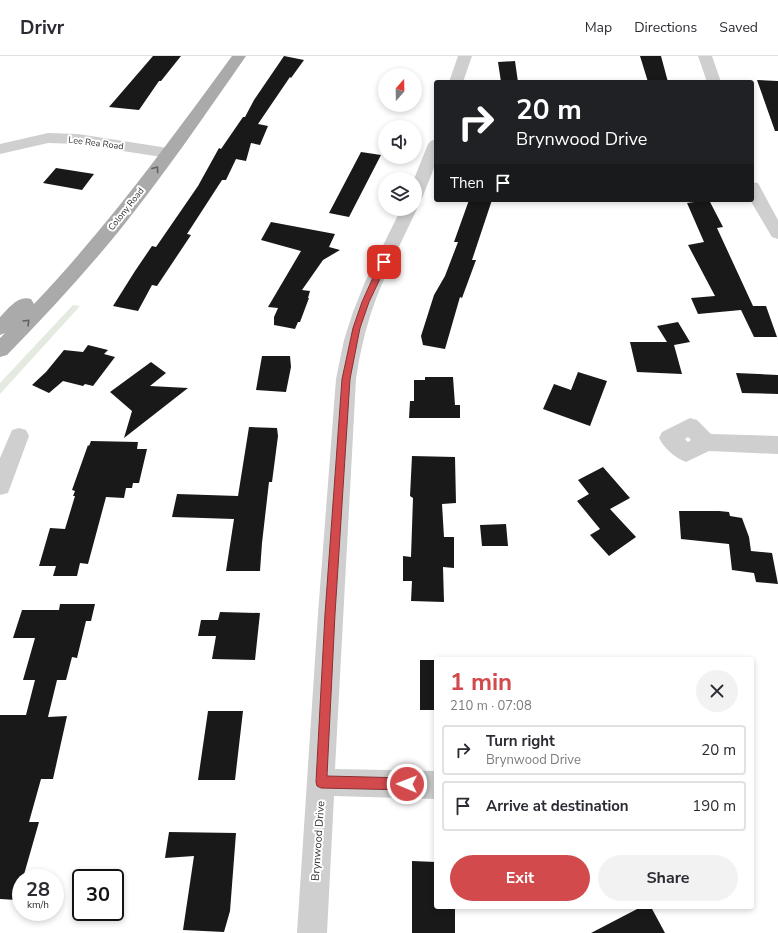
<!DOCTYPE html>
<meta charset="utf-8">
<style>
:root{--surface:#fff;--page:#f2f2f3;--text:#2b2b33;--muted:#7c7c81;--line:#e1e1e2;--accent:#d34a4d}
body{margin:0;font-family:"Nunito Sans",sans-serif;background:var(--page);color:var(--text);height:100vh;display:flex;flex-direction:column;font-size:15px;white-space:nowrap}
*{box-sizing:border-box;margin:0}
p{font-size:13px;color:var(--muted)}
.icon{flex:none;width:22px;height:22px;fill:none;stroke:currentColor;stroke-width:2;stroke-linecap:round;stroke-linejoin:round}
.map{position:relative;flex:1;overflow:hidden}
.panel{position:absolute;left:434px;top:601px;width:320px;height:252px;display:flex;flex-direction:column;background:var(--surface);border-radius:4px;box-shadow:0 2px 6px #0003}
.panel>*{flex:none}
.hud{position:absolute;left:434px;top:24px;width:320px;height:122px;border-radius:4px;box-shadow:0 2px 6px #0003;background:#202124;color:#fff;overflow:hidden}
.needle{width:26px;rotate:20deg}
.buttons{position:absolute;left:378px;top:12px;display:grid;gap:8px}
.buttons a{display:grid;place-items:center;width:44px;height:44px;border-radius:50%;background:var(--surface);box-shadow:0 2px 6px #0003;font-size:20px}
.speed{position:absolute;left:12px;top:813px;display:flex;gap:8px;font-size:20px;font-weight:700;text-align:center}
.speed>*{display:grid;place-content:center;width:52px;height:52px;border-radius:50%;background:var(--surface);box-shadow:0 2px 6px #0003;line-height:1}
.speed small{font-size:10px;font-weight:400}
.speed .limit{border:2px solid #111;border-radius:6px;background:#fff;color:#111}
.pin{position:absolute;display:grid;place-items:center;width:34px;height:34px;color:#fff;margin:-17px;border-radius:8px;box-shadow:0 2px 6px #0006}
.me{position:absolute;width:44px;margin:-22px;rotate:271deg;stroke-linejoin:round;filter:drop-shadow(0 0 3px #0008)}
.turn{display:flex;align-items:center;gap:14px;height:84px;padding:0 16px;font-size:18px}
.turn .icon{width:52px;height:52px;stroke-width:2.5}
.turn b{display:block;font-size:28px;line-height:34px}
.then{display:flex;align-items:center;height:38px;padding:0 16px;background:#0003;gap:8px;font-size:15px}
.round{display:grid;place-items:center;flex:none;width:42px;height:42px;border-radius:21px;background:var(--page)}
.head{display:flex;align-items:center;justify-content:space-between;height:68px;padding:0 16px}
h1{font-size:24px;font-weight:700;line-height:30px;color:var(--accent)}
.primary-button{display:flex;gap:8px;margin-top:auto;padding:8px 16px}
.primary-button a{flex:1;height:46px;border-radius:24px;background:var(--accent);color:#fff;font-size:16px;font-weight:700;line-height:46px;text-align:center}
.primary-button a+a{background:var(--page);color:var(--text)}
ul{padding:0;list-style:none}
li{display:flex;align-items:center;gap:12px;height:50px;margin:0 8px 6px;padding:0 8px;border:2px solid var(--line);border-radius:4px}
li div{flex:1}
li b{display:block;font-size:15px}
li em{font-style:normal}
header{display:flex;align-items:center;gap:24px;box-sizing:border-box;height:56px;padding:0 20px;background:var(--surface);border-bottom:1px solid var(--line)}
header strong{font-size:19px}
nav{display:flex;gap:22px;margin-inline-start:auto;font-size:14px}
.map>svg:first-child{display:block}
.green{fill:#e4eadf}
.building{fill:#191919}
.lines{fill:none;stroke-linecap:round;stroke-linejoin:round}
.minor{fill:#cfcfcf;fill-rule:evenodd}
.major{fill:#aaa;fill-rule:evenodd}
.oneway{stroke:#626262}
.route{fill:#d34a4d;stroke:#893032}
.labels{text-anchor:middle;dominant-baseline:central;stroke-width:4;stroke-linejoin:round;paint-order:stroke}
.far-street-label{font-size:9px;fill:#323232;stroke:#fff}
.street-label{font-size:11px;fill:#323232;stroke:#fff}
</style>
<header>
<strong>Drivr</strong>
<nav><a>Map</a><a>Directions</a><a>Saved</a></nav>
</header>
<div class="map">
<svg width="778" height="877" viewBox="0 0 778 877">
<rect width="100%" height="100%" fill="#fff"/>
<!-- green -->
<path class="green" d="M73,249L80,250L0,338V327Z"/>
<!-- building -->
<path class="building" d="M153,0H181L161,25H159L139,54L109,51Z
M284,0L304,4L291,22L290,21L258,68L268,70L260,89L251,87L246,105L236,103L226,124H222L187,178L191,179L157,230L152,229L138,255L113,250L135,215L152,190L156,191L198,130L219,92L221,93L243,61H245L254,44Z
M640,0H661L668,26H648Z
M515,5L518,26H501L498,6Z
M757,24L778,25V75H775Z
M361,96L381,99L349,161L329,157Z
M56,112L94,118L82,134L43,127Z
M469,144H492L472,204H476L462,242L460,241L445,293L423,289L421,280L434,239L445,220L458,186H454Z
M709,144L723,171L717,172L753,250H766L777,281H754L741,254L698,258L691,242L715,240L688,189L704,186L687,147Z
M271,166L335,178L329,191L340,194L323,204L302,234L310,235L308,242H309L300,266H298L295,273L274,269V261L278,252L268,251L301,195L261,184Z
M678,266L690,286L674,289L682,318L637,316L630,286H667L657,270Z
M88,289L108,294L104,298L115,301L93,330L85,328L83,330L63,325L49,337L32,329L46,316L64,294L83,296Z
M262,300H290L291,311L286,336L256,334Z
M151,306L166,317L150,330L188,332L124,382L132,355L110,336Z
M578,316L607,325L590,370L543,353L554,328L571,334Z
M736,317L778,319V338L742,337Z
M425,321H453L455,349H460V362H409L410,345H414V324H425Z
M249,371L277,372L278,380L272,426H269L262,487L260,515H226L234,463L172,461L177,438L238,440Z
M91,385L138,386L137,393H147L139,427H133L132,432H126L124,442L106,441L88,508L80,507L77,520H53L56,510H39L50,472L65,473L75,440H73L75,435L72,434L88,389L89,390Z
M412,400L455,401L456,447L442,448L444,481H454V512L443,511L444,546L411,545L412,525H403V500L411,501L413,442L410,440Z
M603,411L630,442L610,453L636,481L609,500L590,479L600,473L577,445L589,438L578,424Z
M679,455H719L729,456L730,460L742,462L749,481L751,495L772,497L778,528L756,526L754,517L732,514L729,488L681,483Z
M506,468L508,490H482L480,469Z
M60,548H95L91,565H86L77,602L72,601L66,624H57L48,661L67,660L53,723H41L29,766H39L23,822H21V829L17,844L0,843V659H26L35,624H23L35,582H13L22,554H59Z
M220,556L260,557L255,604L212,603L216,580H198L201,564H218Z
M420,604H436V654H420Z
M208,655H243L235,724H198Z
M169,776L236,777L230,855L224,876L183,874L194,800L165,802Z
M412,805L436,806V851H455V877H412Z
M641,851H651L665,877H591Z"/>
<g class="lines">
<!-- minor -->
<path class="minor" d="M458,0H472L463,26H449Z
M698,0H712L721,26H707Z
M48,77L78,78L168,92L173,94L176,97L173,100L168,102L78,88L48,87L0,98V88Z
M436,83V107L423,140L421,144L415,145L414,123L428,88L431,85Z
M752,126L758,127L778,164V183L772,181L750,144H752Z
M415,150L417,153C401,187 383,221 371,257C364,279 359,301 356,323L335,713L436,715V743L334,740L327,877H297L318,558L336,323L344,284L353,256L365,226L401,153H415Z
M690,362L697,364L711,378L778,380V398L709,395L686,406C675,402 664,392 659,382L662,376ZM688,381L691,384L688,386L685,383Z
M19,372L26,374L29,380L8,437L0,439V402L12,374Z"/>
<!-- major -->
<path class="major" d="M232,0H246C205,59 164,119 119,175C84,218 46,259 7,299L0,301V282L5,277L0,279V261C9,252 18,239 31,243L34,248C108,170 169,86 232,0Z"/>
</g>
<!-- one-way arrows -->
<defs><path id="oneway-chevron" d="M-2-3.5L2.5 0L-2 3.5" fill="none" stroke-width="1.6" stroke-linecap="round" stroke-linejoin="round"/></defs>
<g class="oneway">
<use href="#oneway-chevron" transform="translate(156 113) rotate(-54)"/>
<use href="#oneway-chevron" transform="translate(27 266) rotate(-45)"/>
</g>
<!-- route -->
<path class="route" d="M384,204L388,206L369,246L360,272L350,323L335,558L327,720L407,722L411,724L413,728L411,732L407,734L321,732L317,730L316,726L325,558L342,323L353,272L362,246L380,206Z"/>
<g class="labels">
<!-- far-street labels -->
<g class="far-street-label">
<text transform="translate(96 87) rotate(7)">Lee Rea Road</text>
<text transform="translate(126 153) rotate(-52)">Colony Road</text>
</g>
<!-- street labels -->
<g class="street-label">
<text transform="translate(318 785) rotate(-86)">Brynwood Drive</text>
</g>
</g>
</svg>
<div class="buttons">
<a><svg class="needle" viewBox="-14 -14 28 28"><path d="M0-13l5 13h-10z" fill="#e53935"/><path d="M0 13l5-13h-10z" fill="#7c7c81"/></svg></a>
<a><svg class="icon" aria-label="sound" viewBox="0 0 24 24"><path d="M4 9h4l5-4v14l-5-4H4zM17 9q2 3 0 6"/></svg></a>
<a><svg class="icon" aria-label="layers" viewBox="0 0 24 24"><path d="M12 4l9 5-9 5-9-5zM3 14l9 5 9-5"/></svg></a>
</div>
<div class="speed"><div>28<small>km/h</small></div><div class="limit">30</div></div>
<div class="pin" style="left:384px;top:206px;background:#d93025"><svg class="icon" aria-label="arrive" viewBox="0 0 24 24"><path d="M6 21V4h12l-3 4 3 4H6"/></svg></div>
<svg class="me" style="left:407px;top:728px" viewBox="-20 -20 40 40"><circle r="17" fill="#d34a4d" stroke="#fff" stroke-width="3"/><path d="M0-11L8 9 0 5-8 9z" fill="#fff"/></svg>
<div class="hud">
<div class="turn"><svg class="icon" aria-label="right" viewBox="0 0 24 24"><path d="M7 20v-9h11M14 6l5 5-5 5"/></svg><div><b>20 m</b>Brynwood Drive</div></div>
<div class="then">Then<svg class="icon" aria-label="arrive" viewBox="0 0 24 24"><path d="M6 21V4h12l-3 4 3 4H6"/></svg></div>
</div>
<section class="panel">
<div class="head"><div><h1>1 min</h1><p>210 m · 07:08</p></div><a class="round"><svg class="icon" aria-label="close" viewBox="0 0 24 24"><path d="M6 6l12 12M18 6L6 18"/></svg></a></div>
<ul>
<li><svg class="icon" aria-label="right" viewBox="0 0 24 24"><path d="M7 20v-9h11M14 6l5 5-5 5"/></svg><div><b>Turn right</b><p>Brynwood Drive</p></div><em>20 m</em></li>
<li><svg class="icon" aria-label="arrive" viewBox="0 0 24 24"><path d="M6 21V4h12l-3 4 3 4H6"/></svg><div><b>Arrive at destination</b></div><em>190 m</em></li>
</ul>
<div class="primary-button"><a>Exit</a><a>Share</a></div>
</section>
</div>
